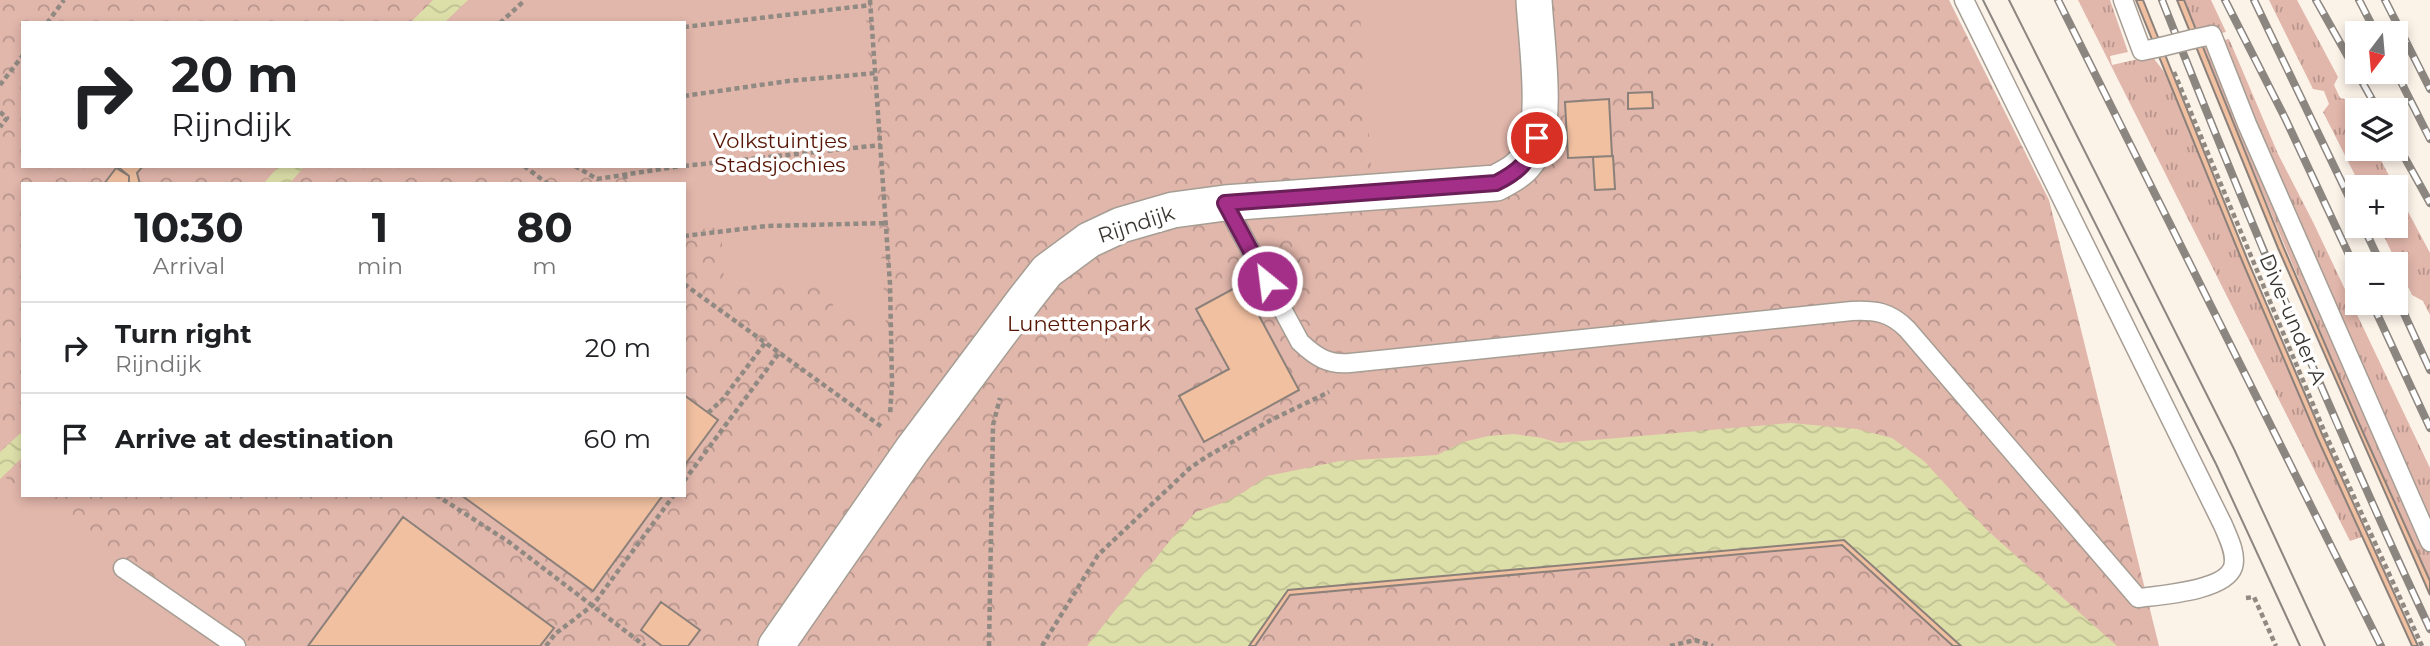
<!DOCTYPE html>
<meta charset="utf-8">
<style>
:root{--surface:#fff;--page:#f2f2f2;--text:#202124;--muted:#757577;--line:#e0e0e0}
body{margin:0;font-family:Montserrat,sans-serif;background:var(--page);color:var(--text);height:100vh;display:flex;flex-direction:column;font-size:26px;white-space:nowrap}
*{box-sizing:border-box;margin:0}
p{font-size:23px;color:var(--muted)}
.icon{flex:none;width:38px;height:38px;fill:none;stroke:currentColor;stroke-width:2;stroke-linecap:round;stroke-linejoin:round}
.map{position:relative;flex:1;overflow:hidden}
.sheet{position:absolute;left:21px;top:182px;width:665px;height:315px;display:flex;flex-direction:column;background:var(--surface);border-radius:0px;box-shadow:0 4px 10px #0003}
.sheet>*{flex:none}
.guide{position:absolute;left:21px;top:21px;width:665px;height:147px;border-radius:0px;box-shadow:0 4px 10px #0003;background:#fff;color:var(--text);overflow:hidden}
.needle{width:46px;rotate:196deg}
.buttons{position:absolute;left:2345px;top:21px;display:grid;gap:14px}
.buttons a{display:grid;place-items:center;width:63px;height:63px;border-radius:0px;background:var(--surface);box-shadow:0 4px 10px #0003;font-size:35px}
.pin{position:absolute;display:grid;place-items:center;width:60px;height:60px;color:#fff;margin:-30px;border:4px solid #fff;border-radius:50%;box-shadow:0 2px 7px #0007}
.me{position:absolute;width:77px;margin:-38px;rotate:331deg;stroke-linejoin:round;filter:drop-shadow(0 0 5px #0008)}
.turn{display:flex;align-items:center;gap:24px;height:147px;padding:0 35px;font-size:32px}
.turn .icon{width:91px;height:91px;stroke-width:2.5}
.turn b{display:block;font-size:49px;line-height:60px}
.eta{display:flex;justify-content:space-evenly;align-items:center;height:119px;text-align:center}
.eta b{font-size:42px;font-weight:700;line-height:49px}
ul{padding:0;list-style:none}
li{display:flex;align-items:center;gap:21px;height:91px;padding:0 35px;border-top:2px solid var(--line)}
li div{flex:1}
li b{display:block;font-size:26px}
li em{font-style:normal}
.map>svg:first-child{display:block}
.grass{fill:url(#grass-tufts)}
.park{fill:url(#park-crowns);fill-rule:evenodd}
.garden{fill:#e1b6ab}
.water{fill:url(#water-waves)}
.building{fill:#f1c0a1;stroke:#8c817a;stroke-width:2}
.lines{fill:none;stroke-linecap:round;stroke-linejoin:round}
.lane-casing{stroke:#a69e94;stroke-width:21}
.street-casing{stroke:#a69e94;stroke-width:38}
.path{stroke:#908a83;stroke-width:4.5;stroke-dasharray:5 3.5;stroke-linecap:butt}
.lane{stroke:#fff;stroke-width:18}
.street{stroke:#fff;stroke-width:35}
.tram{stroke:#8c8680;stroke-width:2}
.rail-casing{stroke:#8c8680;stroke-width:8}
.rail{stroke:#fff;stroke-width:5;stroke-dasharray:16;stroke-linecap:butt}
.lane-bridge-casing{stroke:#a69e94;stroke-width:21;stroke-linecap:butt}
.lane-bridge{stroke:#fff;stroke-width:18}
.route-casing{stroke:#6a1f58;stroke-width:18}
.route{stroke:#a32f88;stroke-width:12}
.labels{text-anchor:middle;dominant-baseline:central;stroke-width:7;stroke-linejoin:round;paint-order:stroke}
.park-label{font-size:21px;fill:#571505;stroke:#fff}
.street-label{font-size:21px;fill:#393531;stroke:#fff}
</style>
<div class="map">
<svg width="2430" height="646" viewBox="0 0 2430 646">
<defs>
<pattern id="grass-tufts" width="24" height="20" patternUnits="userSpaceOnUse" patternTransform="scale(1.75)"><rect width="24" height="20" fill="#e1b6ab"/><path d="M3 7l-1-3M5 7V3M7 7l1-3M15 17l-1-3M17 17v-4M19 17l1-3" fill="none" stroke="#b7958c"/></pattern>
<pattern id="park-crowns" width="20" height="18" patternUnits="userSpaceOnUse" patternTransform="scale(1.75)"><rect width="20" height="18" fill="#e1b6ab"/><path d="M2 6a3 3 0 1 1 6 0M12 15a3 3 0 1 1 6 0" fill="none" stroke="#b7958c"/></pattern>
<pattern id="water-waves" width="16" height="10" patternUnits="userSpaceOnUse" patternTransform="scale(1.75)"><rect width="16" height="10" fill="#dddfa9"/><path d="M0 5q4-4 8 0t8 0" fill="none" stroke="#bec092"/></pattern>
</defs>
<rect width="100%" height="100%" fill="#fbf2e8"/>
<!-- grass -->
<path class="grass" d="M2078,0H2110L2128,52L2110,56L2112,65L2152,56L2165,73L2243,263L2362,537L2350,541Z
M2184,0H2211L2226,32L2199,38Z
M2269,0H2297L2338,77L2334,85L2340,98L2349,100L2357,115V149H2375L2395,187H2361L2323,112L2329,104L2324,91L2313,89Z
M2229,39L2278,154L2313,222L2430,468V581L2357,419L2201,45Z
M2396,189L2430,253V315L2423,301L2412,295L2379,226H2396Z"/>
<!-- park -->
<path class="park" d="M0,0H1949L2049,200L2159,646H0ZM23,23H684V166H23ZM23,184H684V495H23Z"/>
<!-- garden -->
<path class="garden" d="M468,0H865L886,325L883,330L835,312L828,287L724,279L721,227L684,231V184H634L633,168C614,172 597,179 581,166H684V23H444Z
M1359,0H1517L1524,119L1520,139L1506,156L1472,172L1372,177Z
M3,476L23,490V495H30L247,646H0V479Z"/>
<!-- water -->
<path class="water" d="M433,0H468L444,23H410Z
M279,166H305L289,184H263Z
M1791,423L1857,429L1892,438L1924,461L1987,530L2117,646H1961L1843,540L1288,590L1249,646H1087L1172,538L1196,512L1225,502L1244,492L1267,476L1340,461L1437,455L1463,442L1488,436L1514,434L1542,438L1559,443Z
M23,431V457L0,479V452Z"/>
<!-- building -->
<path class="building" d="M2136,0H2143L2248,261L2322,434L2418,646H2412L2317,437L2243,263Z
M2177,0H2184L2283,246L2357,419L2430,581V595L2278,248Z
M1652,92L1653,108L1628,109V93Z
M1609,99L1612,156L1568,158L1565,102Z
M1613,156L1615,189L1595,190L1593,157Z
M117,166H143L137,173L140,184H129V176Z
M116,168L129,176V184H104Z
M1242,284L1299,390L1204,442L1179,396L1229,369L1196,309Z
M684,395L718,420L684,466Z
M461,495H663L593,591Z
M403,517L554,628L540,646H308Z
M1844,540L1961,646H1953L1842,545L1290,595L1255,646H1249L1288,590Z
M661,602L700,630L688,646H662L641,630Z"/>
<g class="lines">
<defs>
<path id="lane" d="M2123,0L2142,51L2161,47
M2193,39L2212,35L2247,124L2430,542
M1225,203L1300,342C1316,357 1328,365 1350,363L1852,311C1876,310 1890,312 1907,329L2138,598C2161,595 2225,591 2233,567C2237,554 2228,537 2223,525L1964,0
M123,568L236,646"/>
<path id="street" d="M776,646L912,450L1025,299L1047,271L1089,240L1121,225L1173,210L1225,203L1496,183C1509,176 1522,170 1530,156C1549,124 1536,39 1534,0"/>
</defs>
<!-- lane casing -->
<use href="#lane" class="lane-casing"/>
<!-- street casing -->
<use href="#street" class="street-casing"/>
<!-- path -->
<path class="path" d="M870,0L890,284L892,383L890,415
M47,23L64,0
M500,23L525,0
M684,27L871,5
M2174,72L2325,433L2422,646
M0,85L23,55
M684,96L788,81L876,73
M0,112L7,118L0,127
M524,166L548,184
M575,166L597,179L681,166
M684,166L881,145
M625,174L626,184
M684,236L767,226L886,223
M684,284L882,427
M708,413L723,399L765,343
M684,481L779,353
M436,495L509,542L645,646
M2246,598L2254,597L2276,646
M546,646L555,634L593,605L674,495
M989,646L993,425L1000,398
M1042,646L1098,555L1190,468L1206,457L1271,420L1329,392
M1670,646L1695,640L1713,646"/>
<!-- lane -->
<use href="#lane" class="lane"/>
<!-- street -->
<use href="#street" class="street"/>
<!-- tram -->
<path class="tram" d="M1983,0L2216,464L2300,646
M2009,0L2234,449L2325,646"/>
<defs>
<path id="rail" d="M2058,0L2381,646
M2162,0C2246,212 2333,422 2430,629
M2225,0L2285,118L2357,272
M2254,0L2357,214
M2316,0L2378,110
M2359,0L2376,33
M2385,0L2430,89
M2396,72L2430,139
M2396,142L2430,203
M2363,226L2381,264
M2396,296L2430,370
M2372,303L2430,428"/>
</defs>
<!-- rail casing -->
<use href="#rail" class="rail-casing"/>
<!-- rail -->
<use href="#rail" class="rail"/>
<defs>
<path id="lane-bridge" d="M2161,47L2193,39"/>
</defs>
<!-- lane-bridge casing -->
<use href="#lane-bridge" class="lane-bridge-casing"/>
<!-- lane-bridge -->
<use href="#lane-bridge" class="lane-bridge"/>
</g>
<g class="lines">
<defs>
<path id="route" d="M1267,281L1225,203L1496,183C1520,171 1527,163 1537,138"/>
</defs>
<!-- route casing -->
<use href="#route" class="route-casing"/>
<!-- route -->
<use href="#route" class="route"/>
</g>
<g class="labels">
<!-- park labels -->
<g class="park-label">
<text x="780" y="140">Volkstuintjes<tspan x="780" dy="24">Stadsjochies</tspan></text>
<text x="1079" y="323">Lunettenpark</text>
</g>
<!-- street labels -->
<g class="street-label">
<text transform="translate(1136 224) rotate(-18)">Rijndijk</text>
<text transform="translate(2293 319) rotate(67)">Dive-under A</text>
</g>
</g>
</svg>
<div class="buttons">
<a><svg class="needle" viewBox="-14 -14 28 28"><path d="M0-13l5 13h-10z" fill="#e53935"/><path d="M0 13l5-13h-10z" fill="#757577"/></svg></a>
<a><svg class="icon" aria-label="layers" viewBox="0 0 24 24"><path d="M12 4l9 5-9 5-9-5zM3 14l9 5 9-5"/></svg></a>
<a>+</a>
<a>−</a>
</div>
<div class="pin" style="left:1537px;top:138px;background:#d93025"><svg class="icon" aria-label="arrive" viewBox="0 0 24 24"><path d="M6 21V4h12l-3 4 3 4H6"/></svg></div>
<svg class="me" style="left:1267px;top:281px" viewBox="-20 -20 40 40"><circle r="17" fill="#a32f88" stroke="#fff" stroke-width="3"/><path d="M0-11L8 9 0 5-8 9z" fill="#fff"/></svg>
<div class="guide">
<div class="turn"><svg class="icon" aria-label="right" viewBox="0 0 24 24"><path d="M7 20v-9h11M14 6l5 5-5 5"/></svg><div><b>20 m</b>Rijndijk</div></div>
</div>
<section class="sheet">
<div class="eta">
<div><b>10:30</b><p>Arrival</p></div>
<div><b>1</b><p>min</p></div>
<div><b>80</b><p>m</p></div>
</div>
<ul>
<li><svg class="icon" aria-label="right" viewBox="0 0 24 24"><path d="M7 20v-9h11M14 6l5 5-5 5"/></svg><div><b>Turn right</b><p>Rijndijk</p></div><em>20 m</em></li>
<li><svg class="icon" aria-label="arrive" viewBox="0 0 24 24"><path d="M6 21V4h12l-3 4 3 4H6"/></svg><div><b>Arrive at destination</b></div><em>60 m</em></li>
</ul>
</section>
</div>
